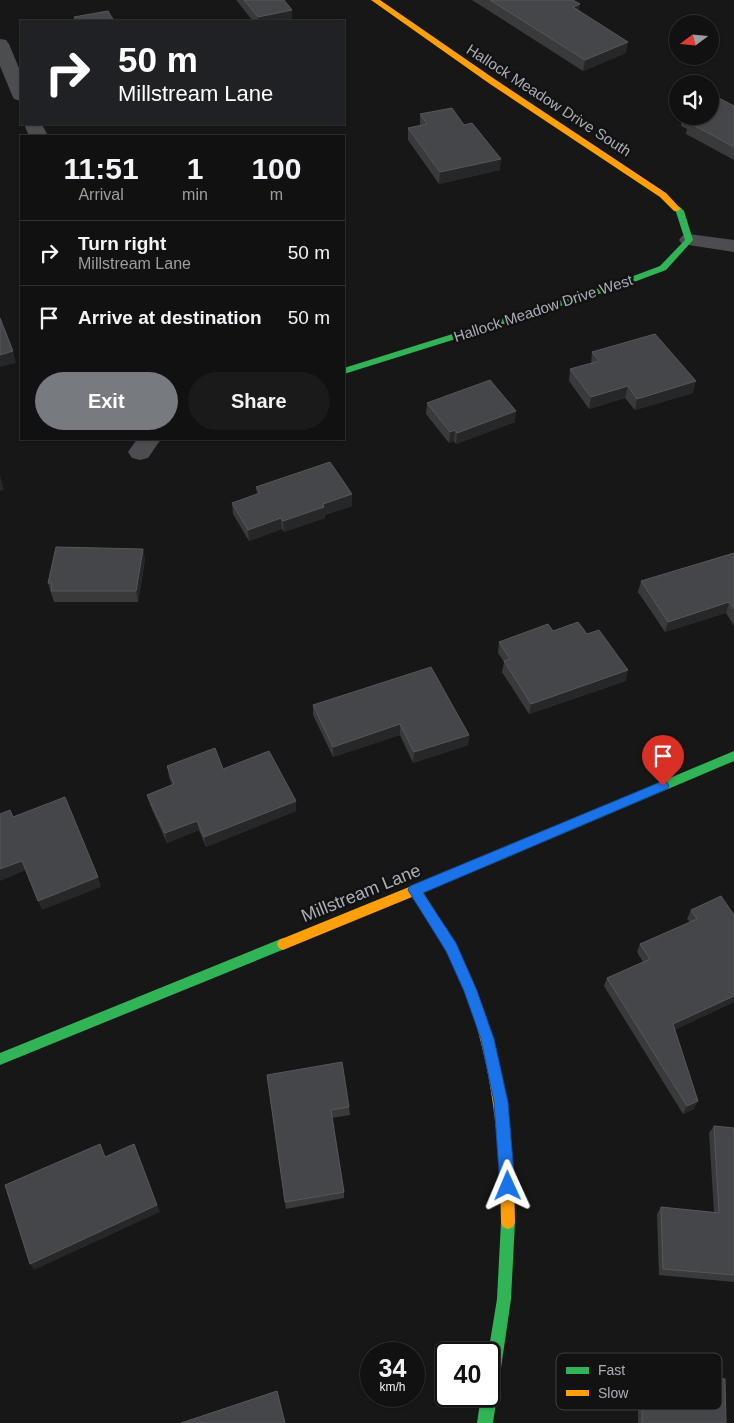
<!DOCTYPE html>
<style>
:root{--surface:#111112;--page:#1a1a1b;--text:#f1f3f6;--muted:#9c9d9f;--line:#303132;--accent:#777a7f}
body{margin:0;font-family:Arial,sans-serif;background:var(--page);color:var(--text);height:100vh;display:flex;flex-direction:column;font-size:19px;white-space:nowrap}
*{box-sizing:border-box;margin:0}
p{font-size:16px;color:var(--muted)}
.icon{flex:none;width:28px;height:28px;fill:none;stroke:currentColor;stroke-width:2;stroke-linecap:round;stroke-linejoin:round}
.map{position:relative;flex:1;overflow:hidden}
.drawer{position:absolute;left:20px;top:135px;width:325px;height:305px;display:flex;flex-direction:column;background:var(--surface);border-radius:0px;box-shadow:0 1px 4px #0004,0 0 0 1px var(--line)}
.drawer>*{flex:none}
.banner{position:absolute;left:20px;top:20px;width:325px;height:105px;border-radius:0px;box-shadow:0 1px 4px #0004,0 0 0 1px var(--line);background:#202124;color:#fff;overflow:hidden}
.needle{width:32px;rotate:254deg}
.controls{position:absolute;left:669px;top:15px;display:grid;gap:10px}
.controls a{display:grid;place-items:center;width:50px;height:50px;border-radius:50%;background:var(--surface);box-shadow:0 1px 4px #0004,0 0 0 1px var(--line);font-size:25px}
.speed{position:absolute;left:360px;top:1342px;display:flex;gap:10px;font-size:25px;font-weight:700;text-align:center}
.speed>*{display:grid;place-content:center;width:65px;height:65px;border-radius:50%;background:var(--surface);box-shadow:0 1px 4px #0004,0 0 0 1px var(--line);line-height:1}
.speed small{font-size:12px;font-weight:400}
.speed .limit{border:2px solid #111;border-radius:8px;background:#fff;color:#111}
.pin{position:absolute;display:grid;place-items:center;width:42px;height:42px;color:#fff;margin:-51px -21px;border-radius:50% 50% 50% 0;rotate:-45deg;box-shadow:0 0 5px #0007}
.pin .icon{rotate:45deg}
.me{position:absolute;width:55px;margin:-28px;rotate:359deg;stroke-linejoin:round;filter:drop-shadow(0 0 4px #0008)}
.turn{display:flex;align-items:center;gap:18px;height:105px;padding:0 15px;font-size:22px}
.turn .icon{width:65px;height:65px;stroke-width:2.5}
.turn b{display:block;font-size:35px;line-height:42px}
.eta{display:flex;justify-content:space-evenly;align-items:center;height:85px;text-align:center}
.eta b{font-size:30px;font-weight:700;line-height:35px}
.primary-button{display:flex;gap:10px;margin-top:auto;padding:10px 15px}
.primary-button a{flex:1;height:58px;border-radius:30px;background:var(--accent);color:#fff;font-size:20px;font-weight:700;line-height:58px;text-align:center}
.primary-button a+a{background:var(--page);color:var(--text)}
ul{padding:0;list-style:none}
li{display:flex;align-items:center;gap:15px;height:65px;padding:0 15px;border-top:1px solid var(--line)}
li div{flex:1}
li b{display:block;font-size:19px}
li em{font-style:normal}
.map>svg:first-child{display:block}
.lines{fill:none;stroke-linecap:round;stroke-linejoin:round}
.street{fill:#4c4d50;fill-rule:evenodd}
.fast{fill:#30b455;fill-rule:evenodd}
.slow{fill:#ff9f0a;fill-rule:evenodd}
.wall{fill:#393a3b}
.shaded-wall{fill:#262728}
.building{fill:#454649;stroke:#55575a}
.route{fill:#1a73e8;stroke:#114b97}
.labels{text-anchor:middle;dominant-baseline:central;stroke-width:5;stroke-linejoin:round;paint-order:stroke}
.far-street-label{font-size:15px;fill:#aaafb7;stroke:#121213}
.street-label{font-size:18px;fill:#aaafb7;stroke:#121213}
.key{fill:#121213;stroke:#404144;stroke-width:1}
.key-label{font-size:14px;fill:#aaafb7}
</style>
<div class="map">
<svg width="734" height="1423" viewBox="0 0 734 1423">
<rect width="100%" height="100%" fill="#171718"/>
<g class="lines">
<!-- street -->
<path class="street" d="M0,39L6,40L9,44L21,73V101L14,99L12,95L0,66Z
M24,124H42L48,136H29Z
M689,234L734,240V252L682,244L679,240L682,236Z
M137,439H161L148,458L140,460L132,458L128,452Z"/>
<!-- fast -->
<path class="fast" d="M674,207H680L684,211L693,240L666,270L618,288L344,374V368L612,284L660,266L685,240L676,212L673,209Z
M734,751V761L494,863L490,864L486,863L484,859L486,855Z
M283,938L287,940L289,944L287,948L0,1065V1053Z
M508,1215L513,1217L515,1222L511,1299L493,1423H477L481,1396H489L488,1354L497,1299L501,1222L503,1217Z"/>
<!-- slow -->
<path class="slow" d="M371,0H380L496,80L666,193L681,209L677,211H674L660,197L490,84Z
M490,854L494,855L496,859L494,863L423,892C441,920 459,948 472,979C505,1056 514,1139 515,1222L513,1227L508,1229L503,1227L501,1222C500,1139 492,1056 460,979C447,950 430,923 412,897L283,950L279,948L277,944L279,940Z"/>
</g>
<!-- wall -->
<path class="wall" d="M236,0H284L292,21H253Z
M472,0H573L579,10L626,53L583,71Z
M734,106V160L686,134L687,129L681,126L682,116H710Z
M420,114L500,170L439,184L408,140V128L420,126Z
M592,352L693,393L635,410L625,398L589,409L569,381L570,369L591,364Z
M427,403L515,422L456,444L454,441L449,443L426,414Z
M256,487L352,506L325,515V518L284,532L282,529L249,541L233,514L232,503L257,494Z
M143,549L145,560L138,602H54L48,583Z
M734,553V626L726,613L665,632L638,592L641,581Z
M553,631L587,634L626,681L529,714L502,672L504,662L498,653L499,642Z
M313,705L469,735L468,745L413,763L400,735L333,757L313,715Z
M167,766L223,769L296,801V811L206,847L199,830L167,843L150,805L147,795L172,785L169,777Z
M691,910L734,915V1002L674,1030L694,1109L683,1114L604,986L607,978L643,962L637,952L640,944L690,922L687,919Z
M267,1075L349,1107L350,1115L332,1118L344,1192V1198L286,1209Z
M714,1126L734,1128V1282L659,1275L657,1214L661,1207L714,1212L709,1133Z
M656,1370L726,1423H638V1408L642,1403L652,1404V1375Z"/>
<!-- shaded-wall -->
<path class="shaded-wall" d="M580,4L578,15L573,7Z
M292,10V21H258V17Z
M628,42L626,53L583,71L585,60Z
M501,159L500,170L439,184L440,172Z
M13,351L16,363L0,367V355Z
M696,381L693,393L635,410L637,399Z
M628,386L625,398L589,409L591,397Z
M516,411L515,422L456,444L457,433Z
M455,430L454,441L449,443L450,432Z
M0,475L4,490L0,491Z
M352,494V506L325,515V518L284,532L283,521L323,504Z
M281,518L282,529L249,541L248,530Z
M143,549L145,560L138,602L136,591Z
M729,602L726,613L665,632L668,622Z
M628,670L626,681L529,714L531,704Z
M400,724V735L333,757V747Z
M469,735L468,745L413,763L414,752Z
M296,801V811L206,847L204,837Z
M197,821L199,830L167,843L165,833Z
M22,861L26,870L0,881V869Z
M98,877L101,887L42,910L38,901Z
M734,996V1002L669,1032L673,1024Z
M698,1101L694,1109L683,1114L687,1106Z
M134,1144L160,1212L34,1270L30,1264Z"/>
<!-- building -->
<path class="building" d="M244,0H284L292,10L258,17Z
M490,0H573L580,4L573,7L628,42L585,60Z
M108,11L114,21H76L74,17Z
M715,96L734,106V147L688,122L693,120L687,116H710V99Z
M452,108L464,125L472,123L501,159L440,172L408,128L427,124L420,114Z
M0,318L13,351L0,355Z
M655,334L696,381L637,399L628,386L591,397L570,369L599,361L592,352Z
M490,380L516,411L457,433L455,430L450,432L427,403Z
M330,462L352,494L323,504L324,507L283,521L281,518L248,530L232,503L260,493L256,487Z
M56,547L143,549L136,591H51L52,583H48Z
M734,553V609L729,602L668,622L641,581Z
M578,622L587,634L599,630L628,670L531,704L504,661L510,659L499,642L548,624L553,631Z
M431,667L469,735L414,752L400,724L333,747L313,705Z
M215,748L223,769L269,751L296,801L204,837L197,821L165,833L147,795L174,784L167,766Z
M65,797L98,877L38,901L22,861L0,869V814L10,810L13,817Z
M721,896L734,915V996L673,1024L698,1101L687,1106L607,978L650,959L640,944L697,919L691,910Z
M342,1062L349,1107L331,1110L344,1192L285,1202L267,1075Z
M714,1126L734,1128V1275L663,1269L661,1207L719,1213Z
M100,1144L105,1157L134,1144L157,1205L30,1264L5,1185Z
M656,1370L725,1379L726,1423H642V1403L656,1405Z
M277,1391L285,1423H181Z"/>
<!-- route -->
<path class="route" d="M663,781L667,782L669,786L667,789L423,893L456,943L477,991L494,1039L508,1102L515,1186L513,1192L508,1194L502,1192L500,1186L494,1102L481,1039L464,991L446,951L408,890L410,886Z"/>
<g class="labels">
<!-- far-street labels -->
<g class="far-street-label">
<text transform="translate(549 100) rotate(33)">Hallock Meadow Drive South</text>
<text transform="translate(543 308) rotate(-18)">Hallock Meadow Drive West</text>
</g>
<!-- street labels -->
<g class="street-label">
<text transform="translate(361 893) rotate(-22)">Millstream Lane</text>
</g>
</g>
<!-- legend -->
<rect x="556" y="1353" width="166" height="57" rx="8" class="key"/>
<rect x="566" y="1367" width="23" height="7" fill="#30b455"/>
<rect x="566" y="1390" width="23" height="6" fill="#ff9f0a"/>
<g class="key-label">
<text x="598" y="1375">Fast</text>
<text x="598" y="1398">Slow</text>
</g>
</svg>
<div class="controls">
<a><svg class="needle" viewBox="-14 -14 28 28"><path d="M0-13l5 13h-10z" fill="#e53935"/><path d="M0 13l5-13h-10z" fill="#9c9d9f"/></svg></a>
<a><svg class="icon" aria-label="sound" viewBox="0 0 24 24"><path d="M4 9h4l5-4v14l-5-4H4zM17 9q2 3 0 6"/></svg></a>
</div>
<div class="speed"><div>34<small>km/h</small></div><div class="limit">40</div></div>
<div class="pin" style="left:663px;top:786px;background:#d93025"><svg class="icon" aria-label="arrive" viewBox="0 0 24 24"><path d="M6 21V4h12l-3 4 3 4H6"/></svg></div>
<svg class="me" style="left:508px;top:1186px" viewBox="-20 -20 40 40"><path d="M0-17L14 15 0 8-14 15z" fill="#1a73e8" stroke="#fff" stroke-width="4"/></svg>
<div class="banner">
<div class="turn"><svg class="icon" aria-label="right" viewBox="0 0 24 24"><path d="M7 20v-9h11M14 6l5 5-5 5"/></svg><div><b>50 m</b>Millstream Lane</div></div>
</div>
<section class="drawer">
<div class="eta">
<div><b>11:51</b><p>Arrival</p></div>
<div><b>1</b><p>min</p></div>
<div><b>100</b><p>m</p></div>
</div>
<ul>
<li><svg class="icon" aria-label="right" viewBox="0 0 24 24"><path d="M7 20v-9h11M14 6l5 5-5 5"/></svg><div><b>Turn right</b><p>Millstream Lane</p></div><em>50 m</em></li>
<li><svg class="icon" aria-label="arrive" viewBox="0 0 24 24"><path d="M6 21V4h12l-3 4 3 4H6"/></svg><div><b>Arrive at destination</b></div><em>50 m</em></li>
</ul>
<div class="primary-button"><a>Exit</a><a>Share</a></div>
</section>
</div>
